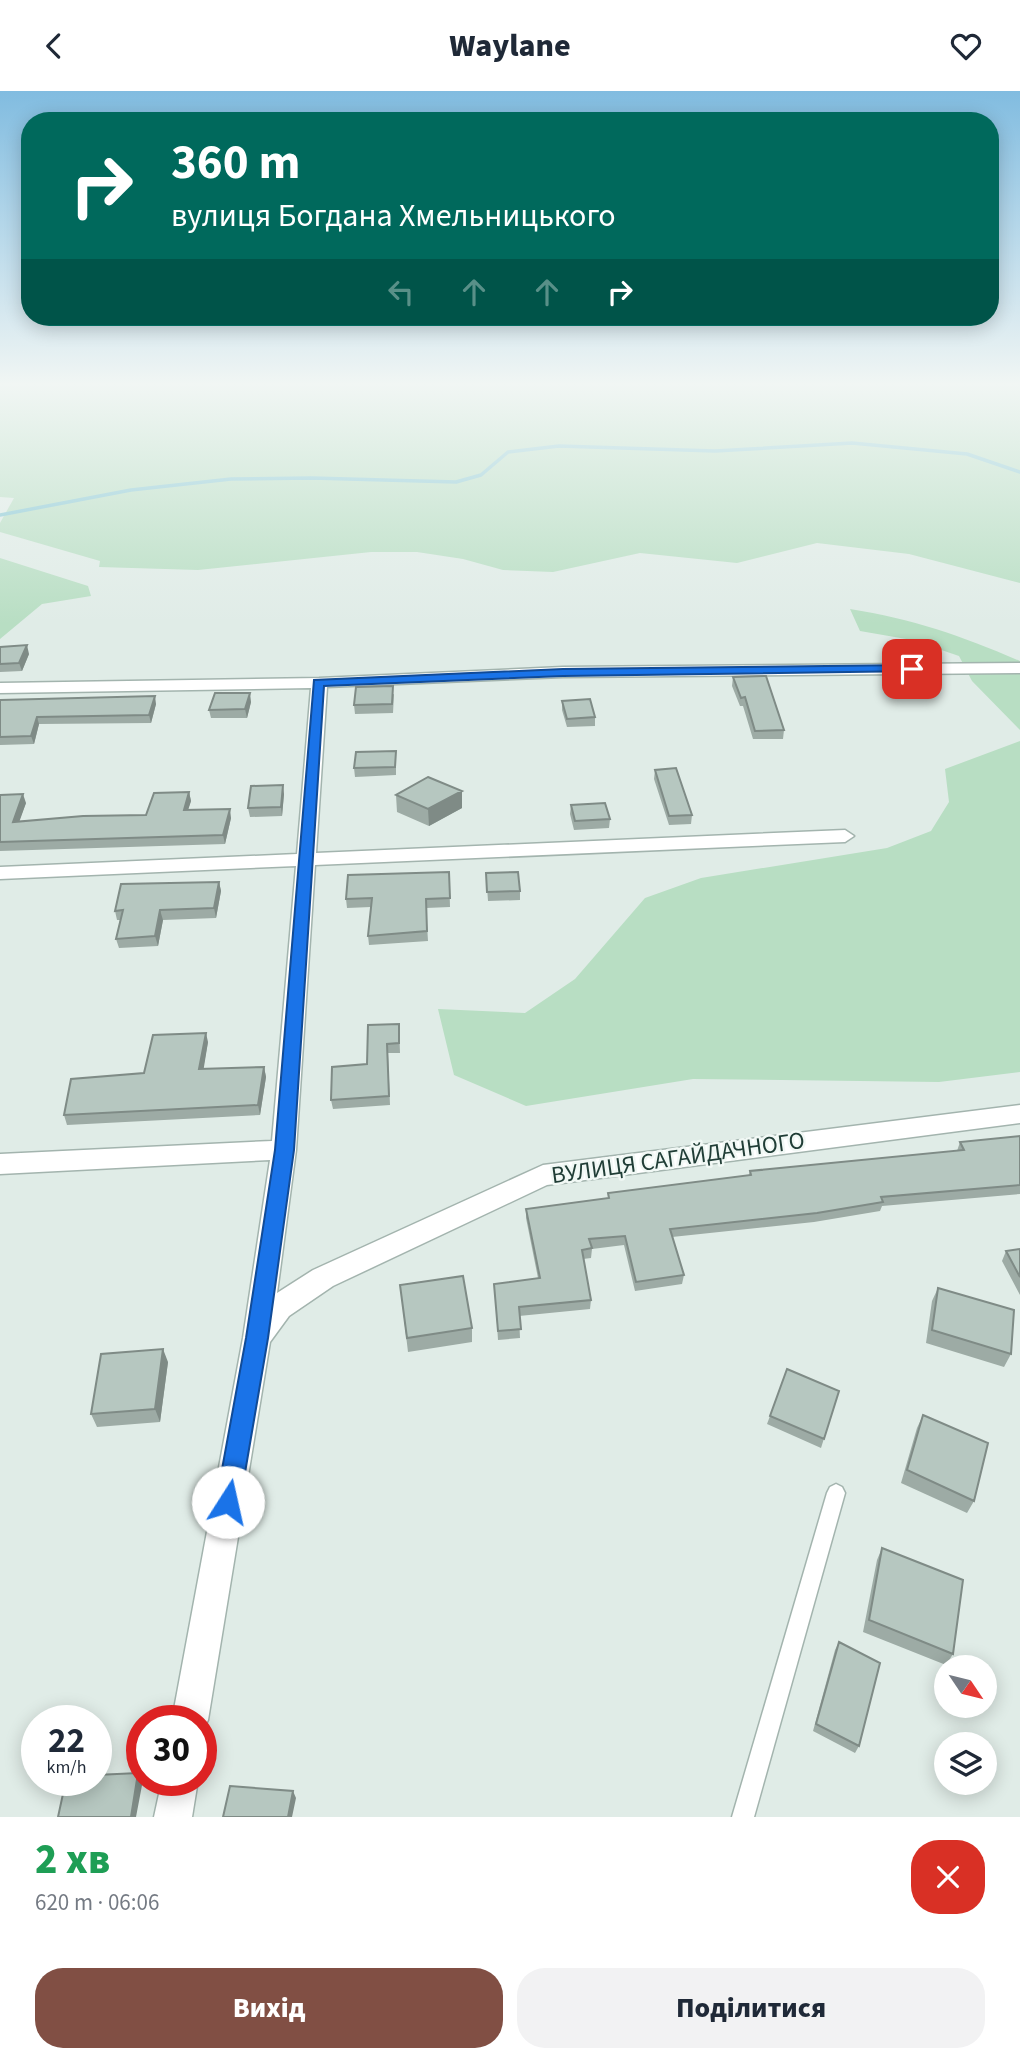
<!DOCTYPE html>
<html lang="uk">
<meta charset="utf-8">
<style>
:root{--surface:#fff;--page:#f2f2f3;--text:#1f2937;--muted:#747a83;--accent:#814f44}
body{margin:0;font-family:"Source Sans 3",sans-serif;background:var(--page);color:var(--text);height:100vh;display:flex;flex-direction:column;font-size:26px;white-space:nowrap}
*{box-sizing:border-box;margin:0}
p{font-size:23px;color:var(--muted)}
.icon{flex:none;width:38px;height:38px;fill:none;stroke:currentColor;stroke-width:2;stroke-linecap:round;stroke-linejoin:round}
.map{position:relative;height:1726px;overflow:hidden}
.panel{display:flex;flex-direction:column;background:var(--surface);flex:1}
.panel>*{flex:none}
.banner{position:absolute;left:21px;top:21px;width:978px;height:214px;border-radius:28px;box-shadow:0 4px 18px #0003;background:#00695c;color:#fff;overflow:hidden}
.needle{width:46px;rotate:125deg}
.fabs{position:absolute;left:934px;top:1564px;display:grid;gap:14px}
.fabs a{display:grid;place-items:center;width:63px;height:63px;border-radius:50%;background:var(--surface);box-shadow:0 4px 18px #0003;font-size:35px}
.speed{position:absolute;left:21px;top:1614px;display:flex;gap:14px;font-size:35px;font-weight:700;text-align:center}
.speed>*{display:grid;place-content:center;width:91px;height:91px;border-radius:50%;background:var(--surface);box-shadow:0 4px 18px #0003;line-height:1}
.speed small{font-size:18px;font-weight:400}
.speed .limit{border:10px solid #d22;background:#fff;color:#111}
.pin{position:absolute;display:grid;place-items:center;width:60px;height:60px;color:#fff;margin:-30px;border-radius:14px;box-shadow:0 4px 10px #0006}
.me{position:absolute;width:77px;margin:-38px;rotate:10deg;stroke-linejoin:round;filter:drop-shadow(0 0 5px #0008)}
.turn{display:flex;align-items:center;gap:24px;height:147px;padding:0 35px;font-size:32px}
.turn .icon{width:91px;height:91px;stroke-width:2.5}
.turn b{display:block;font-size:49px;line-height:60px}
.lanes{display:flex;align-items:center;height:66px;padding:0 35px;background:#0003;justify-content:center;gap:35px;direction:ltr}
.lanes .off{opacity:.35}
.round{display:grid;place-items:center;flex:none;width:74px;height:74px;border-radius:28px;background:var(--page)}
.overview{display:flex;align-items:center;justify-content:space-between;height:119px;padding:0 35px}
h1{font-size:42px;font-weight:800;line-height:52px;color:#1e9e55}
.primary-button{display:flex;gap:14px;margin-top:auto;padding:14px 35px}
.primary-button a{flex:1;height:80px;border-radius:28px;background:var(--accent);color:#fff;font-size:28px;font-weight:800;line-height:80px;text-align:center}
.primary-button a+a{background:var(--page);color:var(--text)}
header{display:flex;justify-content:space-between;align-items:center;height:91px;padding:0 35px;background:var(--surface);font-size:32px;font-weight:800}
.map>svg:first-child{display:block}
.green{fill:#b8dec3}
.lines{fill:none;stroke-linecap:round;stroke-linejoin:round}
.stream{stroke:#86c7d4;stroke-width:3.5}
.service-casing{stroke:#a3b4ae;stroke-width:3}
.minor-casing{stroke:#a3b4ae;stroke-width:3}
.service{fill:#fff;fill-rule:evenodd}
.minor{fill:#fff;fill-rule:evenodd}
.wall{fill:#9daba5}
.shaded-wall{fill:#7f8b86}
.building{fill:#b6c7c0;stroke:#7f8b86;stroke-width:2}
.route{fill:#1a73e8;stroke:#114b97;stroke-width:2}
.labels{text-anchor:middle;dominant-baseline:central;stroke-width:5;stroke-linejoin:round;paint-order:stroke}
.near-street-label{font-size:24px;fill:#203d36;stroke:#f1f8f5}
</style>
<header><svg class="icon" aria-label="back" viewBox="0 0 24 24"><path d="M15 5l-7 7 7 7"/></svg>Waylane<svg class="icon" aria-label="heart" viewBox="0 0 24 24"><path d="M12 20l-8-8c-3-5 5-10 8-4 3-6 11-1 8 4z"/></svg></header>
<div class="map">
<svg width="1020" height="1726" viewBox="0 0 1020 1726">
<rect width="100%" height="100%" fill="#e0ece7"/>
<!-- green -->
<path class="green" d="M0,292H1020V492L909,463L817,452L737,472L640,462L553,481L503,479L463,468L417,461H371L198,479L99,476L100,470L0,441V432L14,407L0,406Z
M0,467L88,495L91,505L42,513L0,548Z
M850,518C913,528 962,545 1020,570V639L972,590L959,565L912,549L860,540Z
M1020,650V981L939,991L693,988L526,1015L454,984L438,918L525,922L575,888L645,807L701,787L887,757L931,740L949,711L945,678Z"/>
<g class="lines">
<!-- stream -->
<path class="stream" d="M0,424L131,399L231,388L312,387L456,391L481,384L508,361L559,355L715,360L852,352L967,363L1020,381"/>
<defs>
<path id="service" d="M836,1393L842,1396L845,1402L754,1726H732L827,1402L830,1396Z"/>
<path id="minor" d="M1020,572V582L563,586L327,596L316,762L845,739L854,745L845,751L315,774L296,1059L277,1202L313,1179L543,1074L1020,1014V1032L547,1094L333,1195L289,1225L270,1251L208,1629L201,1642V1629H172L243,1247L270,1069L0,1083V1063L272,1050L296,775L0,788V776L297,763L311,597L0,602V592L319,587L563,576Z
M162,1689H198L192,1726H154Z"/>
</defs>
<!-- service casing -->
<use href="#service" class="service-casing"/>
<!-- minor casing -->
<use href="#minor" class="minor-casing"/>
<!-- service -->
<use href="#service" class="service"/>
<!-- minor -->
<use href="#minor" class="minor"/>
</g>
<!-- wall -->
<path class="wall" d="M0,556L29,563L22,580L0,581Z
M733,586L784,639L783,648H753L743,615H740L732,595Z
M394,603L393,622L355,623L354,614Z
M0,609L156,613L151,632L39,633L34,653L0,654Z
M562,610L595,626V635L567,636L562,619Z
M251,611L247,627H211L209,619Z
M396,660V684L355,686L354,677Z
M655,679L692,724L691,733L669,734L654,688Z
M462,700V717L429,735L397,721L396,704Z
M189,701L191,710L188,719L231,727L225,753L0,760V704L26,712L19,730L146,724Z
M284,703L282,725L250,726L248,717Z
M571,714L610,728L609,737L574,739L570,723Z
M449,781L450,816L426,817L428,850L369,854L368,845L371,816L347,817L346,808Z
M486,782L520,800V809L488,810Z
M219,791L221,800L216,827L163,829L158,855L119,857L116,848L120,829H117L115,820Z
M399,933L400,962H388L390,1014L333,1018L331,1009L367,973Z
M208,951L203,978L264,976L266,986L260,1024L67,1034L64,1024L144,982Z
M1020,1045V1103L882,1115L880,1120L814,1131L672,1146L684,1184L682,1193L635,1200L624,1154L592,1158L591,1167L583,1168L591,1209L590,1218L519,1225L520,1247L498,1249L495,1202L538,1187L526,1127V1118L608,1107V1102L749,1084L750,1080L957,1060L960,1051Z
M1020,1158V1204L1002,1170L1006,1160Z
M400,1194L472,1237V1251L408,1261Z
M938,1197L1011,1263L1004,1276L926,1252L932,1210Z
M168,1271L160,1331L97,1336L91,1323Z
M839,1300L821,1357L767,1333L770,1325Z
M923,1324L974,1410L967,1422L901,1392L917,1337Z
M882,1457L953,1563L946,1574L863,1541L877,1469Z
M839,1551L859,1655L855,1662L813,1640L835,1559Z"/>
<!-- shaded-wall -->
<path class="shaded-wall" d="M27,554L29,563L22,580L19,572Z
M250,602L251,611L247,627L245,618Z
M155,605L156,613L151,632L149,624Z
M37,626L39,633L34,653L31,645Z
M283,694L284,703L282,725L281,716Z
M462,700V717L429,735L428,718Z
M189,701L191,710L185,728L184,719Z
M23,703L26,712L16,740L13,731Z
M230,718L231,727L225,753L223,744Z
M219,791L221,800L216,827L214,817Z
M160,819L163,829L158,855L155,845Z
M206,942L208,951L202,988L199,978Z
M264,976L266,986L260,1024L258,1014Z
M163,1258L168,1271L160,1331L155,1318Z
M138,1682L143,1689L136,1726H131Z
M293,1700L296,1707L292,1726H288Z"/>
<!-- building -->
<path class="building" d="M27,554L19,572L0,573V556Z
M766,585L784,639L755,640L745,606L741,607L733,586Z
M393,595L392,613L354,614L356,596Z
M215,602H250L245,618L209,619Z
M155,605L149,624L37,626L31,645L0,646V609Z
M590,608L595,626L567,628L562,610Z
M396,660L395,676L354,677L356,661Z
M676,677L692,724L669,725L655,679Z
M428,686L462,700L428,718L396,704Z
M283,694L281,716L248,717L251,695Z
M189,701L184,719L230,718L223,744L0,751V704L23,703L13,731L83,725L146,724L154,702Z
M605,712L610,728L575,730L571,714Z
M449,781L450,807L426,808L427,840L368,845L372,807L346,808L348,784Z
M518,781L520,800L487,801L486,782Z
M219,791L214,817L160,819L155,845L116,848L123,819L115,820L121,793Z
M399,933V952L387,953L389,1005L331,1009L332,976L367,973L368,934Z
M206,942L199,978L264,976L258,1014L64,1024L71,988L144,982L153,944Z
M1020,1045V1094L881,1106L883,1111L817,1122L670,1138L684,1184L636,1191L625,1145L589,1148L592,1157L582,1159L591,1209L519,1216L521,1238L498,1240L494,1193L540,1187L526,1118L609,1107L608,1102L751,1084L750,1080L964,1059L960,1051Z
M1020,1158V1186L1006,1160Z
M463,1185L472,1237L407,1247L400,1194Z
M938,1197L1014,1219L1011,1263L932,1239Z
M163,1258L155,1318L91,1323L101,1263Z
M787,1278L839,1300L824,1348L770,1325Z
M923,1324L988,1352L974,1410L907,1379Z
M882,1457L963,1489L953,1563L869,1529Z
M839,1551L880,1572L859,1655L816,1633Z
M138,1682L131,1726H58L66,1689H96V1684Z
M230,1695L293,1700L288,1726H223Z"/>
<!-- sky -->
<linearGradient id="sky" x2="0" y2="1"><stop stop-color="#81bce0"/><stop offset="0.55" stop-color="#f1f6f4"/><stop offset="1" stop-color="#f1f6f4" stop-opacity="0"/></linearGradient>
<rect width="1020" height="533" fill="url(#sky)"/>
<!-- route -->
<path class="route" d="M912,574L918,578L917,580L563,585L324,595L294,1059L268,1247L240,1411L237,1419L228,1423L220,1419L216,1411L246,1247L275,1059L314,589L563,578Z"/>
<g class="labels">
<!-- near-street labels -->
<g class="near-street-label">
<text transform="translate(678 1067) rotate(-8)">ВУЛИЦЯ САГАЙДАЧНОГО</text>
</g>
</g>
</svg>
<div class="fabs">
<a><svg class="needle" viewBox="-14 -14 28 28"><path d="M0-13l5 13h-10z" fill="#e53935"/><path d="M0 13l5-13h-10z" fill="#747a83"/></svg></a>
<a><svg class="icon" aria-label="layers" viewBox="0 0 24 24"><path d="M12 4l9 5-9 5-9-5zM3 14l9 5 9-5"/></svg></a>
</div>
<div class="speed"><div>22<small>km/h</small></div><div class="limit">30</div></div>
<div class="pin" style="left:912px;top:578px;background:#d93025"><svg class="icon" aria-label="arrive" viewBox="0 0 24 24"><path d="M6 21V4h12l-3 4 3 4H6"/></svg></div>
<svg class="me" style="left:228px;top:1411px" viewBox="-20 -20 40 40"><circle r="19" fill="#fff"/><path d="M0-13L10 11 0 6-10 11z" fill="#1a73e8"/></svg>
<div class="banner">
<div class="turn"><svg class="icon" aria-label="right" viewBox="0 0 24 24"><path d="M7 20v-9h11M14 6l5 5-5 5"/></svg><div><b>360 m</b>вулиця Богдана Хмельницького</div></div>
<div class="lanes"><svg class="icon off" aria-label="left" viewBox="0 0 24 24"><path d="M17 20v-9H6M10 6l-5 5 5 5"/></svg><svg class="icon off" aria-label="ahead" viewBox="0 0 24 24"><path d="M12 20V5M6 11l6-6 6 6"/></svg><svg class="icon off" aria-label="ahead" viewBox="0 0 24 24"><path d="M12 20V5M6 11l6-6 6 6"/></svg><svg class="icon" aria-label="right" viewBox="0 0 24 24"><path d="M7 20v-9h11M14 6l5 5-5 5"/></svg></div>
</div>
</div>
<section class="panel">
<div class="overview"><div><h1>2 хв</h1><p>620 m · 06:06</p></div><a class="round" style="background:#d93025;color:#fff"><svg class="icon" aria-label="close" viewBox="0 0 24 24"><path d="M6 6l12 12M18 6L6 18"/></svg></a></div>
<div class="primary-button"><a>Вихід</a><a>Поділитися</a></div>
</section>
